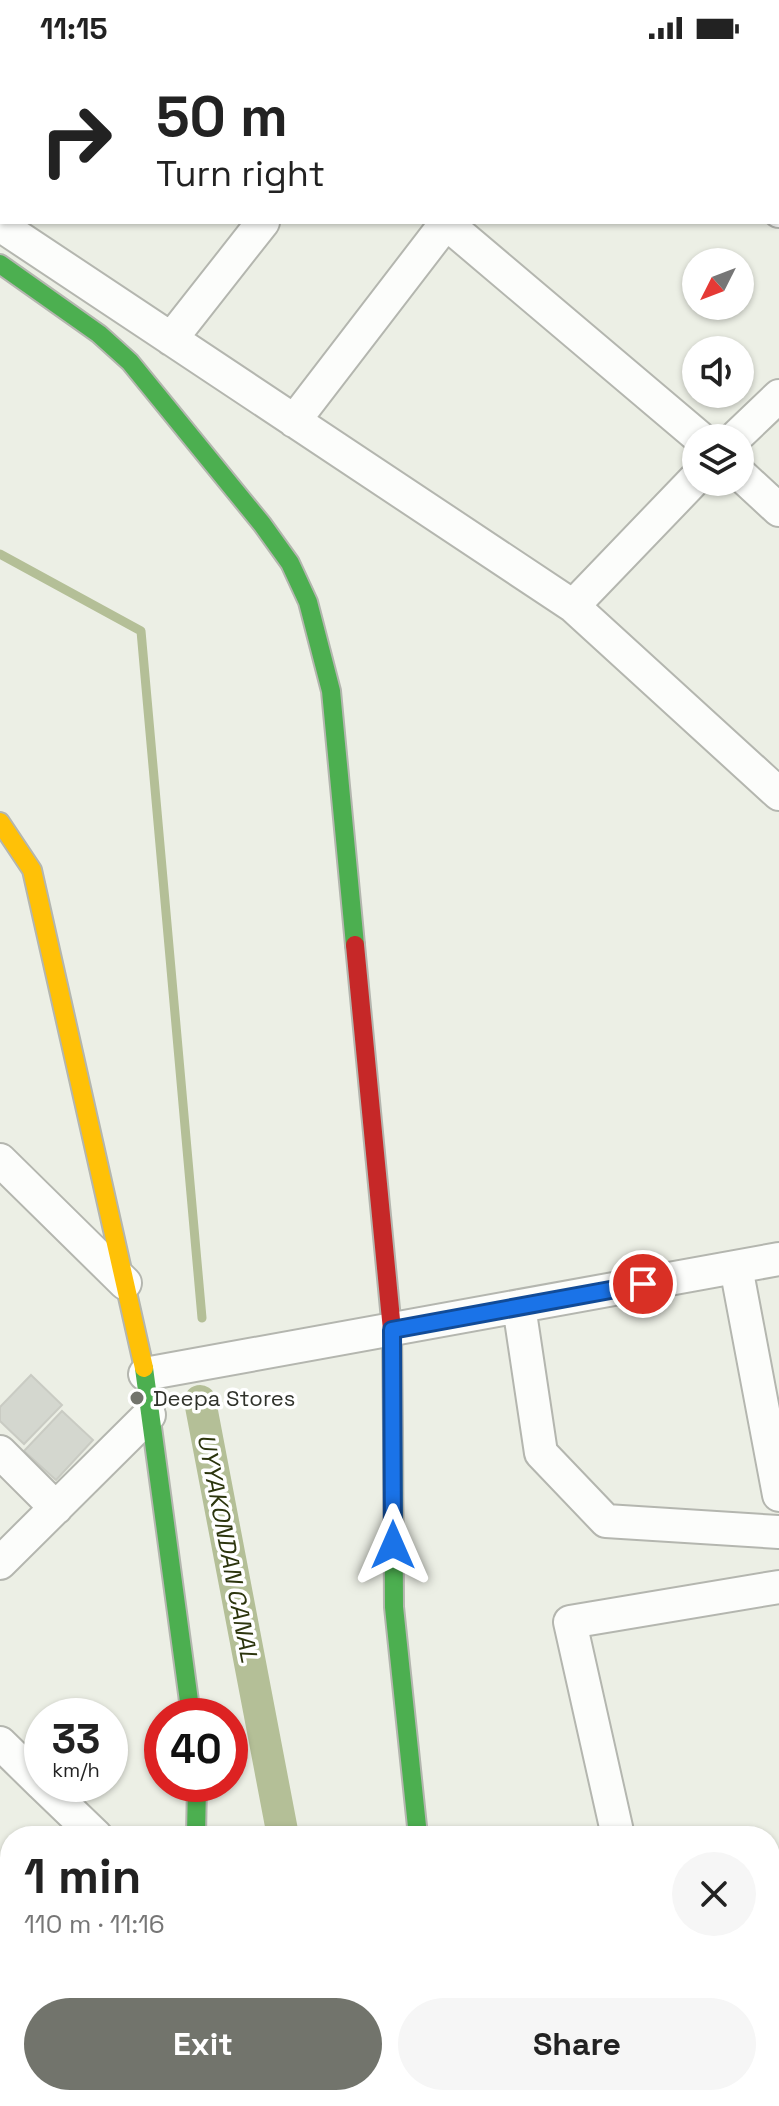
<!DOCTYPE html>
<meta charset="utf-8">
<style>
:root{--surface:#fff;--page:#f6f6f6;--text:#222;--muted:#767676;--accent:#72746c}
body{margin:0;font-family:"Space Grotesk",sans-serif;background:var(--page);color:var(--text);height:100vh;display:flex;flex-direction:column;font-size:30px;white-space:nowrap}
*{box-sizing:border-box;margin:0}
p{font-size:26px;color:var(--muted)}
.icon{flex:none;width:44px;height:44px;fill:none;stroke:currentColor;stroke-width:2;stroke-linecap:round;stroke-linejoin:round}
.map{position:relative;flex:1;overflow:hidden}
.details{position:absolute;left:0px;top:1770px;width:780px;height:280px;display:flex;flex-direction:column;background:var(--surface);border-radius:32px 32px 0 0;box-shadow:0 2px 6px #0004}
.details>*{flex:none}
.top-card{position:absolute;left:0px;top:0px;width:780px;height:168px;box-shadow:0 2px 6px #0004;background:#fff;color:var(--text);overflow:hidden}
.needle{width:52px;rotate:228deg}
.tools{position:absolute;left:682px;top:192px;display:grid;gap:16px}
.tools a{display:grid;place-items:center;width:72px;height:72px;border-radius:50%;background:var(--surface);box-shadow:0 2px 6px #0004;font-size:40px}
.speed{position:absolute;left:24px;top:1642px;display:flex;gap:16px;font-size:40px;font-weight:700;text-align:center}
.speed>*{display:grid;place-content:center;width:104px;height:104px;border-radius:50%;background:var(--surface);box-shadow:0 2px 6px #0004;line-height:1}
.speed small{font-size:20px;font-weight:400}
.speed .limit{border:12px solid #d22;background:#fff;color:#111}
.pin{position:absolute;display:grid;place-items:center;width:68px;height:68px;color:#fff;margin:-34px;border:4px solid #fff;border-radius:50%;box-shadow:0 2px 8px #0007}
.me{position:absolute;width:88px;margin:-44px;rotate:0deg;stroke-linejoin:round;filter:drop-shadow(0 0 6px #0008)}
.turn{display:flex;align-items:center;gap:28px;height:168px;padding:0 24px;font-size:36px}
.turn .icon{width:104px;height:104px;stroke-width:2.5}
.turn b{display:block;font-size:56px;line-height:68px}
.round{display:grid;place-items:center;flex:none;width:84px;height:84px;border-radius:42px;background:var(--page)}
.summary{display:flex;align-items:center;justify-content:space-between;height:136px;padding:0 24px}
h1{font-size:48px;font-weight:800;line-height:60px}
.action{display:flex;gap:16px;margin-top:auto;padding:16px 24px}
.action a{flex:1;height:92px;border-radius:48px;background:var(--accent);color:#fff;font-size:32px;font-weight:800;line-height:92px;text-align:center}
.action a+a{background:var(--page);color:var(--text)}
.status{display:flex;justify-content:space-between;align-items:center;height:56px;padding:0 40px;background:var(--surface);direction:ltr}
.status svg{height:22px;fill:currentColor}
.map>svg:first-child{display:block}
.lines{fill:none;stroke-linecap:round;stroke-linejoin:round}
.stream{stroke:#b4bf97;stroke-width:9}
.canal{stroke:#b4bf97;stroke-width:32}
.building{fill:#d4d7cf;stroke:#c9cbc3;stroke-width:2}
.street-casing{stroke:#b4b6af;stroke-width:36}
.fast-casing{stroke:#b4b6af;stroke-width:22}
.slow-casing{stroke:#b4b6af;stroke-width:22}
.jam-casing{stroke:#b4b6af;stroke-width:22}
.street{stroke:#fcfdfb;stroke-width:32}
.fast{stroke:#4caf50;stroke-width:18}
.slow{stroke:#ffc107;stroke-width:18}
.jam{stroke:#c62828;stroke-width:18}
.route-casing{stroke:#114b97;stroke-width:20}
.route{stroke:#1a73e8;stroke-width:14}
.poi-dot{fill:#72746c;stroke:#fff;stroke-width:3}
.labels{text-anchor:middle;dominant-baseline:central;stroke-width:7;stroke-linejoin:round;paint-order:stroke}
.poi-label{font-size:22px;fill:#30322b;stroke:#fff;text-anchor:start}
.water-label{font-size:24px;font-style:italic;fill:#2c350d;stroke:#fff}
</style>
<div class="status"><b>11:15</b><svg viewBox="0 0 49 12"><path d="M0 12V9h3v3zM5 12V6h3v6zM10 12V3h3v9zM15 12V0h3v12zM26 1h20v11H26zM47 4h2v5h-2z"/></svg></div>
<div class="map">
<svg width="779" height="2050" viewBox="0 0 779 2050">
<rect width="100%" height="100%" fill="#ecefe5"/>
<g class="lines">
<!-- stream -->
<path class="stream" d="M0,498L141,575L202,1262"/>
<!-- canal -->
<path class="canal" d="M200,1345L283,1780
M332,2040L334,2050"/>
</g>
<!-- building -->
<path class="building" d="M31,1319L62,1349L24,1388L0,1365V1351Z
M62,1355L93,1384L56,1424L24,1395Z"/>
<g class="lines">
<defs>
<path id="street" d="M338,0L341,2
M598,0L601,2
M110,2L112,0
M574,2L575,0
M0,135L2,133
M778,154L779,155
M0,169L573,550L696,422
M171,283L263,166
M294,365L446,167L700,382
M735,382L779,340
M740,418L779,454
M573,550L779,738
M0,1104L125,1227
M736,1211L779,1439
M519,1250L541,1397L606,1465L779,1476
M145,1318L779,1203
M0,1396L56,1452
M0,1507L149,1359
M0,1687L42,1728
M42,1728L96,1780
M618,1780L570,1566L779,1531
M0,1966L10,1976
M74,2040L84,2050
M424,2040L425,2050"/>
<path id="fast" d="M0,208L99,278L130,306L262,468L290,507L308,546L331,635L355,889
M144,1312L191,1660
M393,1376L394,1551L418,1780
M196,1780L197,1728
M168,2040V2050"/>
<path id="slow" d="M0,766L32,814L144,1312"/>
<path id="jam" d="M355,889L392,1274L393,1376"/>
</defs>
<!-- street casing -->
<use href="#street" class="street-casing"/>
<!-- fast casing -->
<use href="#fast" class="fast-casing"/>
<!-- slow casing -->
<use href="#slow" class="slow-casing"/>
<!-- jam casing -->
<use href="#jam" class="jam-casing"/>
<!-- street -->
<use href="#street" class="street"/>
<!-- fast -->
<use href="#fast" class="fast"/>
<!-- slow -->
<use href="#slow" class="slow"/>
<!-- jam -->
<use href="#jam" class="jam"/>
</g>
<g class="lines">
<defs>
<path id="route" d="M393,1489L392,1274L643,1228"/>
</defs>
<!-- route casing -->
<use href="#route" class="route-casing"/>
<!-- route -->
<use href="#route" class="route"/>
</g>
<!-- markers -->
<circle class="poi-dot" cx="137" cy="1342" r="8"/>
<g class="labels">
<!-- poi labels -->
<g class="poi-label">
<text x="153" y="1342">Deepa Stores</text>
</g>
<!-- water labels -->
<g class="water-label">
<text transform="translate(228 1492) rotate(79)">UYYAKONDAN CANAL</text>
</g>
</g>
</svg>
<div class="tools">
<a><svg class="needle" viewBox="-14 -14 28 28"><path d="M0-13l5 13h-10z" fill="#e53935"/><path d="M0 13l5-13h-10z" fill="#767676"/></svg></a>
<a><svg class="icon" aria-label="sound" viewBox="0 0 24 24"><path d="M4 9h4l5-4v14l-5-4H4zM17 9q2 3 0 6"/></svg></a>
<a><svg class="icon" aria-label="layers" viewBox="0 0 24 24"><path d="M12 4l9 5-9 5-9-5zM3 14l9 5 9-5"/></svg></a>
</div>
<div class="speed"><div>33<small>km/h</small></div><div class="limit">40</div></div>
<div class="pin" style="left:643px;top:1228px;background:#d93025"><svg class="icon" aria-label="arrive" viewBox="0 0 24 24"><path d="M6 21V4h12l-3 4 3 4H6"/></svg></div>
<svg class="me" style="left:393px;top:1489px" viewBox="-20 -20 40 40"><path d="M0-17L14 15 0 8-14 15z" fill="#1a73e8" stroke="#fff" stroke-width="4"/></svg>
<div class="top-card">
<div class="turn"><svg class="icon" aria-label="right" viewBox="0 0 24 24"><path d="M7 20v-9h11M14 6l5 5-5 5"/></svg><div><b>50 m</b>Turn right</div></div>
</div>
<section class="details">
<div class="summary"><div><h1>1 min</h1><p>110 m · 11:16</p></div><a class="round"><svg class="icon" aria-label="close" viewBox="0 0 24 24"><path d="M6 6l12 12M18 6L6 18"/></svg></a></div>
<div class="action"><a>Exit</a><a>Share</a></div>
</section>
</div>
